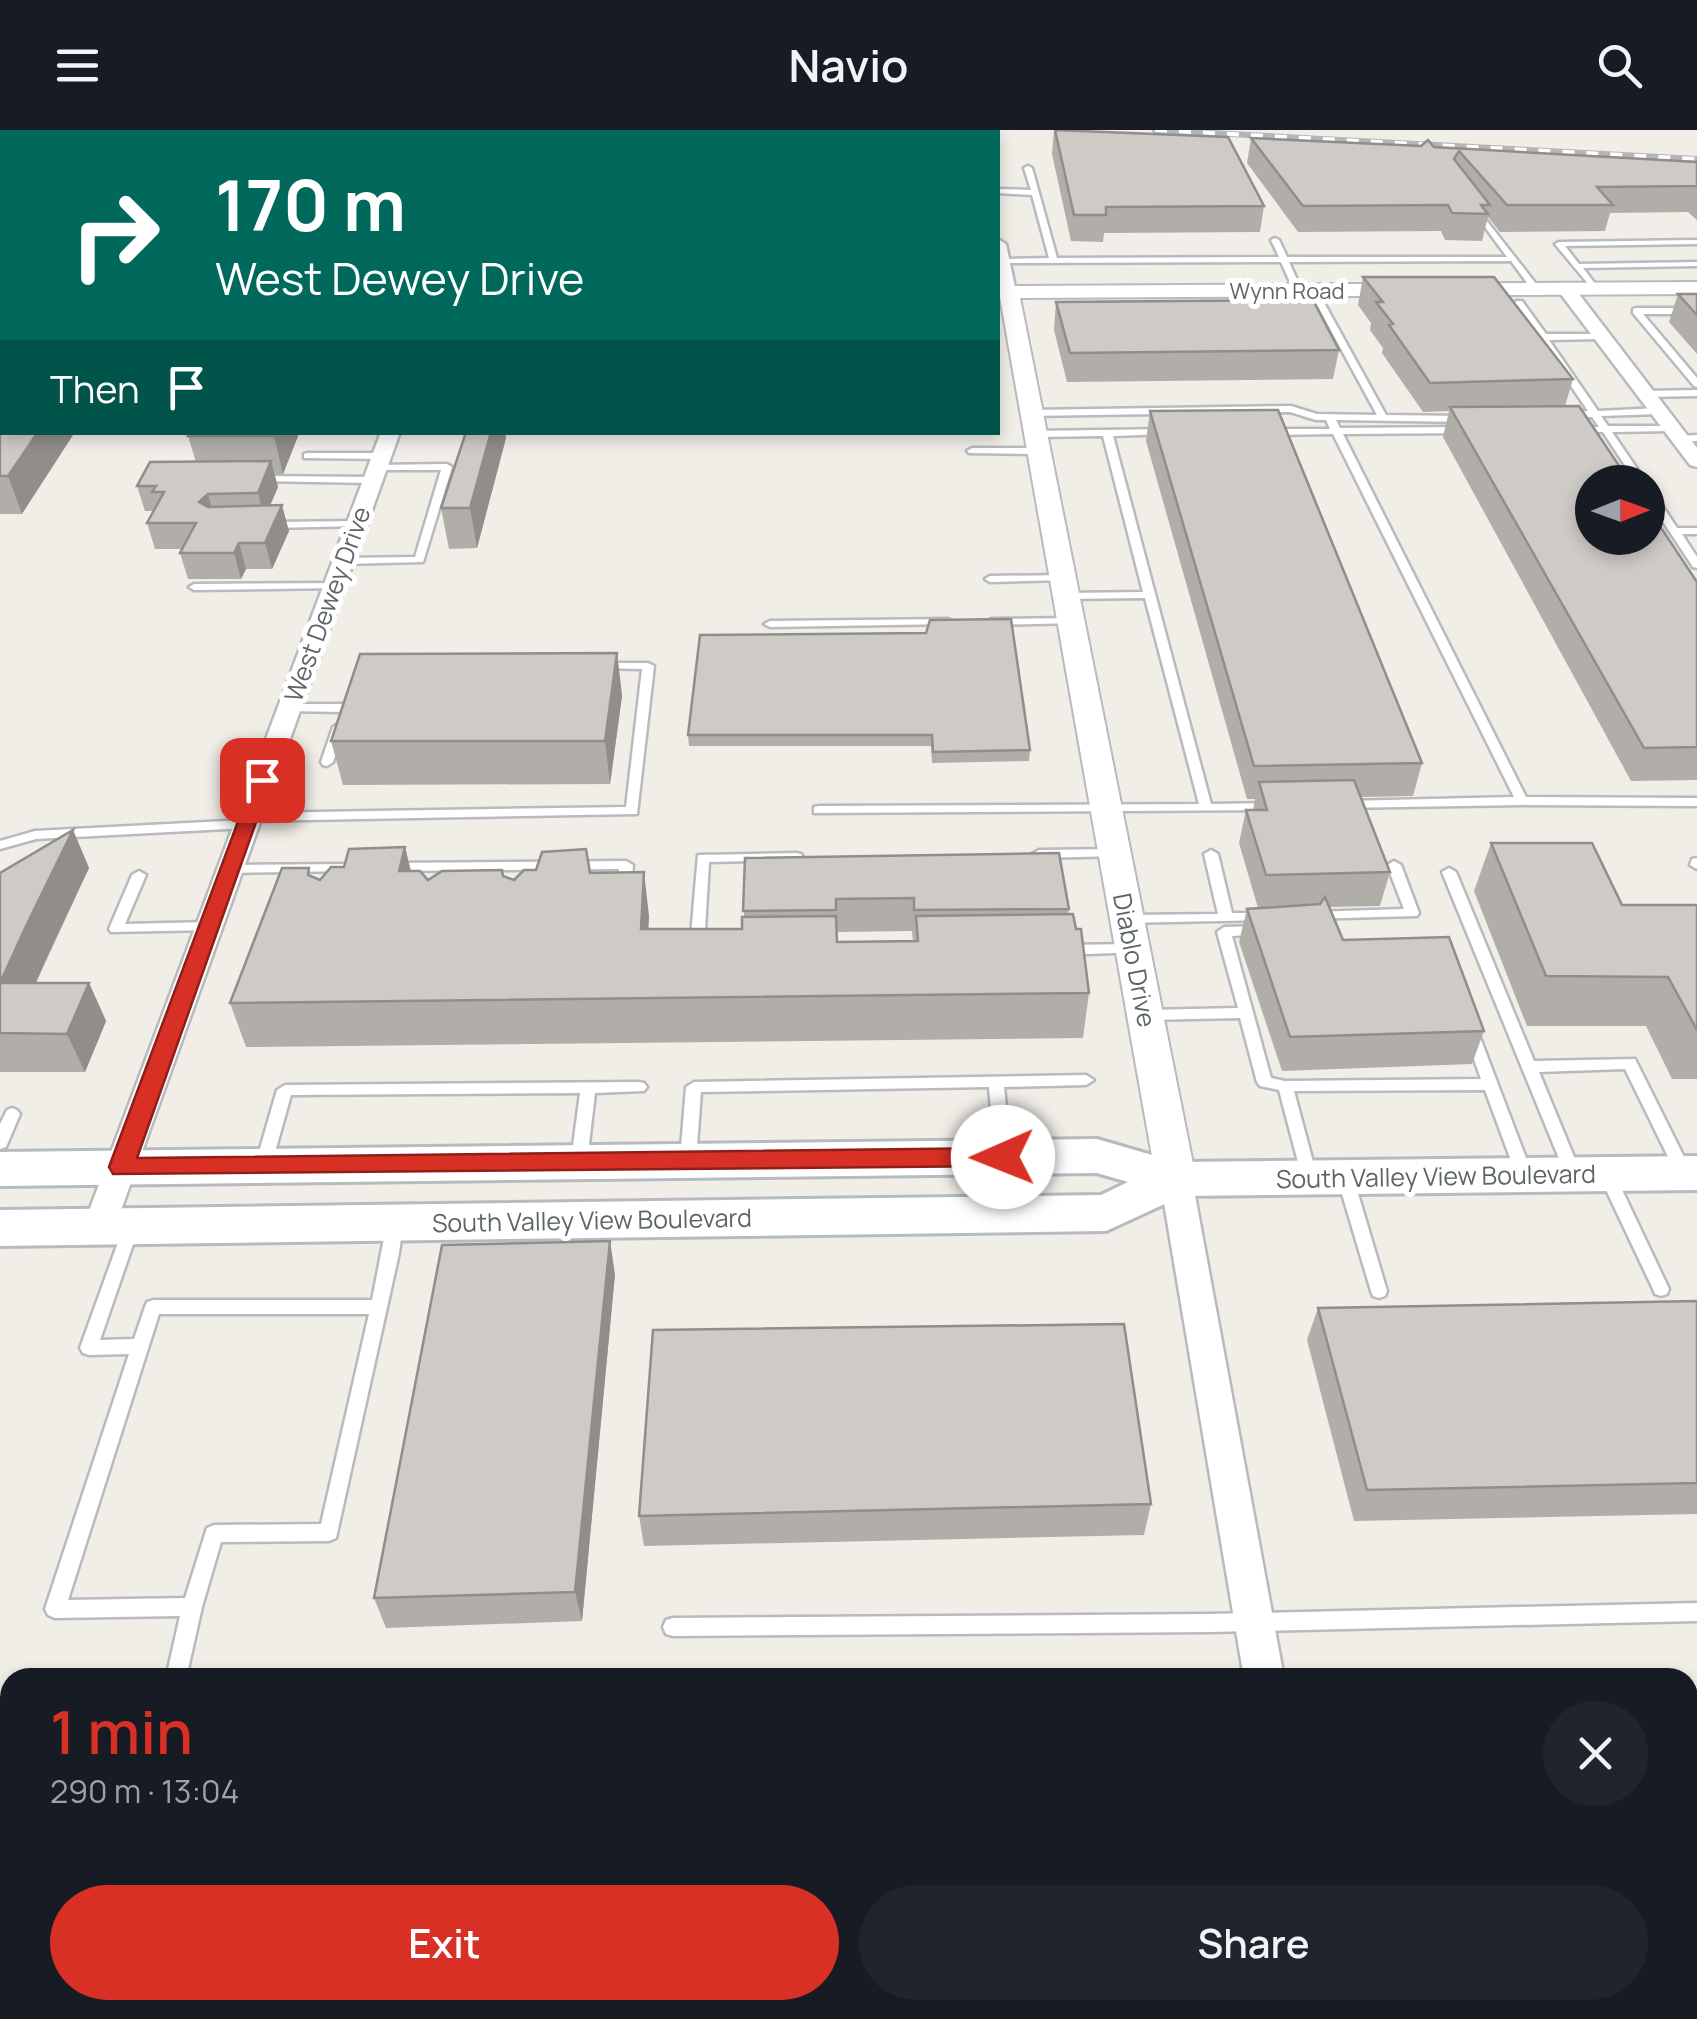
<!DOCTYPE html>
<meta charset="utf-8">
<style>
:root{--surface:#171b24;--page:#20242c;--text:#f1f3f6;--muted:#9ea1a6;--accent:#d93025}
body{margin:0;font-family:Manrope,sans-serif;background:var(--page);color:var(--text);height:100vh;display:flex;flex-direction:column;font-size:38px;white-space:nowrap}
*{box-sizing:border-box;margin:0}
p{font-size:32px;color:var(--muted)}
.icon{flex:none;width:55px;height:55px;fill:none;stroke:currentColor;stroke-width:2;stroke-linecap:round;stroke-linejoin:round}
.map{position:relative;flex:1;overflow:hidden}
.drawer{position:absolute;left:0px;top:1538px;width:1698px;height:352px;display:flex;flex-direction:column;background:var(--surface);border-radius:30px 30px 0 0;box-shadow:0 5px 15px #0003}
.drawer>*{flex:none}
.hud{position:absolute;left:0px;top:0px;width:1000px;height:305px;box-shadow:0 5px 15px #0003;background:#00695c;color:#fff;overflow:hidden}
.needle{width:65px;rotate:89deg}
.fabs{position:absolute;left:1575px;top:335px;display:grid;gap:20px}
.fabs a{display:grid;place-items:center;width:90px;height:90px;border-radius:50%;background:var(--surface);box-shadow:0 5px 15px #0003;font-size:50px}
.pin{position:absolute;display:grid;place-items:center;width:85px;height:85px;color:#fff;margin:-42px;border-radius:20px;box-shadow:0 5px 15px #0006}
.me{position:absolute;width:110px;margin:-55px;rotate:269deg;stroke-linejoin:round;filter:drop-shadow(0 0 8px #0008)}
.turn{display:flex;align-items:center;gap:35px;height:210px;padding:0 50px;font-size:45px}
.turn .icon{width:130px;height:130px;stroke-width:2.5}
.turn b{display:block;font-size:70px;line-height:85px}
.then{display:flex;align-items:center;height:95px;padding:0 50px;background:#0003;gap:20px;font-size:38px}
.round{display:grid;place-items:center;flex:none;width:105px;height:105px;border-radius:52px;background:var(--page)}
.headline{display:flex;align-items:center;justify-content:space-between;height:170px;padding:0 50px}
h1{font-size:60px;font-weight:600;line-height:75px;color:var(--accent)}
.cta{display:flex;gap:20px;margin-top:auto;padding:20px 50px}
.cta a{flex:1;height:115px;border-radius:60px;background:var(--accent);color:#fff;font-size:40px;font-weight:600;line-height:115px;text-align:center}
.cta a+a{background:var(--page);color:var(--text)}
header{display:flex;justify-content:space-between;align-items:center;height:130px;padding:0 50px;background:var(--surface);font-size:45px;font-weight:600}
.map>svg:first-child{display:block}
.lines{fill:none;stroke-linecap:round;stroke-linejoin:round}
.service-casing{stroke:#b7bbbe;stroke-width:5}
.minor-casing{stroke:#b7bbbe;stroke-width:5}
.tertiary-casing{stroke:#b7bbbe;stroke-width:4}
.secondary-casing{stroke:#b5bbbf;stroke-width:6}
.primary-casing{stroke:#fcac56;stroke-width:4}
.service{fill:#fff;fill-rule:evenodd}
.minor{fill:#fff;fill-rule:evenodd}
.tertiary{fill:#fff;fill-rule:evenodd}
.secondary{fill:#fff;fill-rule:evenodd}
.primary{fill:#ffe2ae;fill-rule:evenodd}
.rail-casing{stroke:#b4b5b6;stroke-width:6}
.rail{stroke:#fff;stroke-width:4;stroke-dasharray:12;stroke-linecap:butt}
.wall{fill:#b1aeaa;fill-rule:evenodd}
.shaded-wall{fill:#908d8b}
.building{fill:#cecac6;stroke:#908d8b;stroke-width:2.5}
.route{fill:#d93025;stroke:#8d1f18;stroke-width:2.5}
.labels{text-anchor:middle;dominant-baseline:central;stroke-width:10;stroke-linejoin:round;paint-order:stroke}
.far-street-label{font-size:22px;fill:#5e6568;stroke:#fff}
.street-label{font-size:25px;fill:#5e6568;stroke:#fff}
</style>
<header><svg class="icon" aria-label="menu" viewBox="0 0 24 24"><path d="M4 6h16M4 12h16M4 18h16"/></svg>Navio<svg class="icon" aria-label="search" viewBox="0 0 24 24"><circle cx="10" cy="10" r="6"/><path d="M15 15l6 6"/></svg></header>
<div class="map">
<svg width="1697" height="1889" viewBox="0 0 1697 1889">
<rect width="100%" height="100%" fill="#f1ede7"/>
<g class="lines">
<defs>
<path id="service" d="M0,0H30L34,2L0,4Z
M236,0H244L242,2H236Z
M1028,36L1032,38L1057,128L1279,127L1271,110L1275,108L1279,110L1287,127H1507L1471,78L1475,76L1540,159L1533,161L1511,131L1289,132L1302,161L1298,164L1294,161L1281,132L998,133V129H1001L1049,128L1032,65L998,63V59L1031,60L1024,38Z
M0,49H2V53H0Z
M0,104H2V108H0Z
M1697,110V114L1565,116L1579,134L1697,132V136L1583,138L1599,159L1595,162L1555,114L1559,112Z
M0,121H2V125H0Z
M0,149L2,150V154L0,155Z
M1313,157L1317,160L1386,285L1465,286L1470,289L1465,292L1336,290L1340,298L1463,297L1468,300L1463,303L1343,304L1526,667L1697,668V676L1522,675L1341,678V672L1346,671L1514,667L1333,304L1271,305L1266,302L1271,299H1330L1326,290H1316L1290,282L1029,286L1024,283L1029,280L1291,276L1317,284L1377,285L1309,160Z
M1516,171H1522L1546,204H1604L1605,206L1601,209L1549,210L1598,281L1659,278L1664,281L1659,284L1601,286L1608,296H1675L1677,298L1672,301L1612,302L1646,352H1636L1603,302H1573V298L1576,297H1599L1592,287L1568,288L1563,285L1568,282L1588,281L1515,173Z
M1636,178H1697V184H1643L1697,248V257L1694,256L1633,183V179Z
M0,215H2V221H0Z
M1697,260V266L1646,267L1641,264L1646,261Z
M1168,299L1171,300V304L1113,306L1211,674L1273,673L1279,677L1278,680L814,683V677L819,676L1199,674L1145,468L1066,469L1061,466L1066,463L1143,462L1103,306L1034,307L1029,304L1034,301Z
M1697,305V311L1680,312L1675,309L1680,306Z
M972,318H1037L1042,321L1037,324L969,323L967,321Z
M307,323H382L387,326L382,329L304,328V324Z
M375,335L447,334L452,337L423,432L343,434L338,431L343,428L415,427L441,340H378L373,337Z
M257,346L373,347L378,350L373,353L253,351V347Z
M1648,359L1652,360L1677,398H1697V404H1682L1697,427V438L1693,437L1648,369Z
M357,391L362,394L361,396L271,398L266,395L271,392Z
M1062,445L1066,446V450L990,452L985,449L990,446Z
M334,453L339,456L338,458L194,460L189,457L194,454Z
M1072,488L1078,491L1076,493L991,495L985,492L991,489Z
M948,489L954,492L952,494L770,497L764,494L770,491Z
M601,533H648L654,536L637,684L250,691L252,694L246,698L36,709L0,719V711L35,701L245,690L242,687L248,683L626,677L642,539L597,538L595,536Z
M289,574H345L351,578L345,582L285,581V575Z
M339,593L345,597L333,632L327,636L323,635L321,632L333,597Z
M1115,719L1122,723L1120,726L1039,728L1032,724L1039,720Z
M1211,720L1218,724L1232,783H1264L1271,787L1269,790L1123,793L1121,790L1123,787L1128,785L1218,784L1204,724Z
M796,723L801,724L803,727L801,730L709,732L704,817L697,822L692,820L690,817L698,725Z
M1697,728V739L1690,735L1692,729Z
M626,731L633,735L631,759L624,763L617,759L619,739L393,741L386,737L393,733Z
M1394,731L1401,735L1419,783L1417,786L1307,789L1305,786L1312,782L1404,779L1387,735Z
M350,734L357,738L355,741L229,743L222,739L229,735Z
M1449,738L1456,742L1534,931L1635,929L1691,1041L1689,1045H1677L1625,939L1539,942L1581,1044L1579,1048H1567L1442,742Z
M139,741L146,745L125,794L208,792L213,794L215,797L213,800L111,802L109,799L132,745Z
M1259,796L1264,798L1266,801L1264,804L1232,806L1271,948L1285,951L1481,949L1464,901L1471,896L1476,897L1532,1044L1530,1048H1518L1516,1044L1485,960L1294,961L1317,1047L1315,1051H1303L1279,960L1260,956L1257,952L1240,888L1146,890L1139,885L1146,880L1238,878L1217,802L1224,797Z
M1133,814L1140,819L1138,822L1063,825L1056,820L1063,815Z
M1086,945L1094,950L1086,955L1004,957L1011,1027L1009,1031H997L995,1027L989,957L701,962L696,1030L694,1034H682L680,1030L686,957L694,952Z
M639,952L644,953L647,957L644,961L595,963L587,1031L585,1035H573L571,1031L580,963L291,965L271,1036L269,1040H257L255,1036L277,960L285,955Z
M12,978L17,980L20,984L6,1017L0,1019V994L7,980Z
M1607,1039L1613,1041L1615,1045L1669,1159L1667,1164L1661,1166L1655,1164L1653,1159L1599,1045L1601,1041Z
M1345,1041L1351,1043L1353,1047L1387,1161L1385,1166L1379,1168L1373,1166L1371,1161L1337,1047L1339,1043Z
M395,1087L401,1089L403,1093L399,1123L336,1408L329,1411L221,1412L202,1477L186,1548H166L180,1486L55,1488L48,1485L45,1479L129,1224L89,1225L83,1223L80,1218L125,1093H137L139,1097L100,1210L134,1209L145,1177L147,1172L153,1170H372L387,1093L389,1089ZM159,1184H369L321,1394L214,1395L207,1398L185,1468L68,1470Z
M1697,1473V1491L1210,1502L673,1506L666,1504L663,1497L666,1490L673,1488L1210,1484Z
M0,1647H10V1669H0Z
M66,1880H88L86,1889H64Z
M321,1880H346L349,1889H325Z
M480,1880H502L501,1889H479Z
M587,1880H609L608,1889H586Z"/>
<path id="minor" d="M998,109L1006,114L1016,162L1008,167L1000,162Z
M1560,155H1572L1697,318V337L1690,335L1560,163Z
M381,302H400L115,1097L111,1106L99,1110L87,1106L83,1097Z
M1176,1037L1187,1040L1192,1049L1284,1548H1244L1160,1049L1165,1040Z
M1299,1880H1345L1347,1889H1301Z"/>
<path id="tertiary" d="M1697,152V164L1020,168L1196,1049L1190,1060L1176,1064L1162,1060L1156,1049L998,156Z
M0,163H2V175H0Z"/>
<path id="secondary" d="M1097,1009L1176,1032L1697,1026V1060L1182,1066L1106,1101L0,1116V1080L1101,1065L1128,1052L1097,1043L0,1056V1022Z"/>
<path id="primary" d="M2,25V41L0,42V26Z"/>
</defs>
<!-- service casing -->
<use href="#service" class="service-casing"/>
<!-- minor casing -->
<use href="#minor" class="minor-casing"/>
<!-- tertiary casing -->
<use href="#tertiary" class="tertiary-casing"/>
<!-- secondary casing -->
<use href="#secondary" class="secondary-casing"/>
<!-- primary casing -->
<use href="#primary" class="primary-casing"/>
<!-- service -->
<use href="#service" class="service"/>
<!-- minor -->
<use href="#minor" class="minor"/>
<!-- tertiary -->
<use href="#tertiary" class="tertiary"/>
<!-- secondary -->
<use href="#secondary" class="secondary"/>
<!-- primary -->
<use href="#primary" class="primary"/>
<defs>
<path id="rail" d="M1155,0L1697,29"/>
</defs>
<!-- rail casing -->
<use href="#rail" class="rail-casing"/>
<!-- rail -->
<use href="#rail" class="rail"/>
</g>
<!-- wall -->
<path class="wall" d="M458,0H640L639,2H458Z
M1054,0L1264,76L1260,102L1104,103L1103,112L1071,111L1052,24Z
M1251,8L1697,32V90L1688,82L1610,83L1605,101L1500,102L1488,87L1482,111L1445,110L1441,101L1298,102L1247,33Z
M1363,147L1573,249L1565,276L1697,452V650L1631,651L1443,307L1449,281L1423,282L1382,223L1383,218L1370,200L1371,193L1358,175Z
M1678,164H1697V224L1669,192Z
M1056,172L1339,220L1333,249L1067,252L1054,200Z
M0,267L22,384H0Z
M1150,281L1422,633L1413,666L1361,667L1390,742L1380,776L1329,777L1343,810L1484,901L1472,934L1282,941L1239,812L1247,779L1258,778L1239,713L1246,680H1253L1255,669H1247L1146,311Z
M188,306H298L283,344H274L278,357L270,376L289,401L272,439H246L241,449H188L180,423L182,419H155L147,393L153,381H145L137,356L196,332Z
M506,308L477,418L449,419L441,378Z
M926,503L1030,620L1029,631L932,633L931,616H689L688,605Z
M617,523L622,566L610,654L343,655L331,611Z
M73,700L89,738L36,853H89L106,891L85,942H0V743Z
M1491,713L1622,775H1697V949H1672L1646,896H1527L1474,761Z
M405,717L411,741L428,750L503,746L514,750L590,743L649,786L648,799H742L744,787L745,728L1069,779L1068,784L1089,863L1083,908L246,917L230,873L312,746L320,750L344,737ZM912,801L913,811L837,812V802Z
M615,1144L582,1491L386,1498L374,1468Z
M1697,1171V1384L1354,1391L1307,1210L1318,1178Z
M1151,1374L1144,1405L644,1416L639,1386Z
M1458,1880H1688L1697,1889H1460Z"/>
<!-- shaded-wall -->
<path class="shaded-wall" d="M171,0H201L199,2H169Z
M619,0H640L639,2H619Z
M38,302H75L22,384L8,346Z
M275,302H297L298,306L283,344L274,306Z
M491,302H505L506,308L477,418L470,378Z
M271,331L278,357L264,389L258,363Z
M208,364L215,389L199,372Z
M282,375L289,401L272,439L265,413Z
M239,413L246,439L241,449L234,423Z
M617,523L622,566L610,654L605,611Z
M73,700L89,738L45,831L19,892L0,853L28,792Z
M405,717L415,761L399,741Z
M644,742L649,786L646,843L641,799Z
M89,853L106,891L85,942L67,904Z
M610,1111L615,1144L582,1491L575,1462Z
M10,1760V1858L0,1888V1789Z"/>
<!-- building -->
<path class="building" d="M74,0H171L169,2H72Z
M305,0H354L353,2H303Z
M519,0H619L621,2H522Z
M776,0H813V2H775Z
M1055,0L1228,7L1264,76L1106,77V85H1074Z
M1251,8L1421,16L1428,10L1434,17L1697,32V56L1597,57L1613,75H1507L1459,21L1454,29L1490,75H1481L1488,84L1452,83L1448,75L1303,76Z
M1363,147H1494L1573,249L1430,253L1389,195L1393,194L1376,172H1383Z
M1678,164H1697V185Z
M1313,170L1339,220L1070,223L1056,172Z
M0,267H2V302H38L8,346H0Z
M1579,276L1630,352H1592V408H1648V378L1697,452V617L1644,618L1450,277Z
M1278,280L1422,633L1254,636L1150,281Z
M190,302H275L274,306H188Z
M466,302H491L470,378H441Z
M271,331L258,363L208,364L199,372L208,377L282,375L265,413H239L234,423H180L196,393H147L164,362H152L156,356H137L150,332Z
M1011,489L1030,620L933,622L932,605H688L700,505L926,503L930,490Z
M617,523L605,611H331L360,524Z
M1354,650L1390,742L1266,745L1246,680H1267L1259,652Z
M73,700L28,792L0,853H89L67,904L0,903V743Z
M1491,713H1592L1622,775H1697V900L1668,847L1546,846Z
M405,717L399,741H420L428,750L442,741L502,740L503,746L514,750L524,740H536L542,722L586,719L590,743L644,742L641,799H742V787L836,786L837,812L918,811L916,786L1073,784L1076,799H1081L1089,863L230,873L282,738H309L308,745L320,750L331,737H344L349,719Z
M1059,723L1069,779L914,780V768L836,769V780L743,781L745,728Z
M1325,767L1343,810L1449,807L1484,901L1290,907L1247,779L1320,774Z
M610,1111L575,1462L374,1468L442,1115Z
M1697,1171V1353L1367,1360L1318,1178Z
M1124,1194L1151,1374L639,1386L653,1200Z
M1688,1632H1697V1889H1484L1482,1880H1688Z
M0,1704H10V1760L0,1789Z
M607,1880H1177L1178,1889H606Z"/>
<!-- route -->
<path class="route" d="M255,646L271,650L137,1028L1003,1018L1015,1027L1003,1036L113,1044L109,1037Z"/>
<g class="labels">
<!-- far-street labels -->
<g class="far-street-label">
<text x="1287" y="161">Wynn Road</text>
</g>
<!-- street labels -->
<g class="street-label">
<text transform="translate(327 474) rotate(-70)">West Dewey Drive</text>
<text transform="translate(1135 830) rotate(79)">Diablo Drive</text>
<text transform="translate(1436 1046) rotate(-1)">South Valley View Boulevard</text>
<text transform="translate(592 1090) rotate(-1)">South Valley View Boulevard</text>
</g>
</g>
</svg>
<div class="fabs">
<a><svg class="needle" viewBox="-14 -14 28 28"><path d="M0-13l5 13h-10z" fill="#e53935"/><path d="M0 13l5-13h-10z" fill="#9ea1a6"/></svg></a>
</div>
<div class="pin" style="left:262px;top:650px;background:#d93025"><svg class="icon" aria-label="arrive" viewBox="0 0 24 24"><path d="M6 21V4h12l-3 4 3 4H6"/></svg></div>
<svg class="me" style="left:1003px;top:1027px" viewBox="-20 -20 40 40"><circle r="19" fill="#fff"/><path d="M0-13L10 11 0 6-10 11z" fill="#d93025"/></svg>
<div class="hud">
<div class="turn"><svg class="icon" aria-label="right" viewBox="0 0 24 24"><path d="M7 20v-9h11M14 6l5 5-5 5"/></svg><div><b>170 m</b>West Dewey Drive</div></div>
<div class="then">Then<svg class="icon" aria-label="arrive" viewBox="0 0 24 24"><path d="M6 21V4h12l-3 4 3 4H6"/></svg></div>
</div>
<section class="drawer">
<div class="headline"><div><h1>1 min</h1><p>290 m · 13:04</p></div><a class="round"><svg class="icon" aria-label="close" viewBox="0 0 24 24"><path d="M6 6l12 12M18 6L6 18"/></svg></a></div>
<div class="cta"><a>Exit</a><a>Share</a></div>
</section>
</div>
